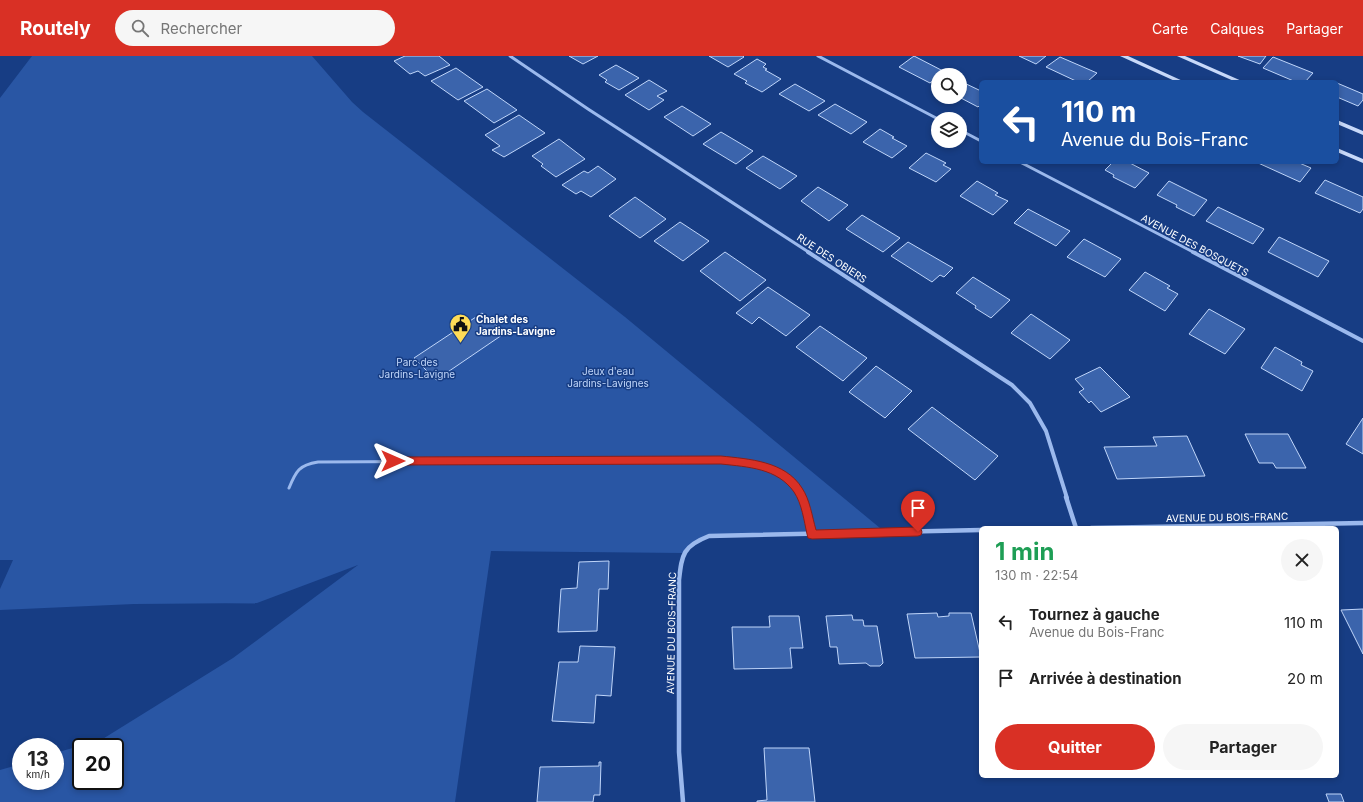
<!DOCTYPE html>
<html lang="fr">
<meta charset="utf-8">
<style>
:root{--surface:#fff;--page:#f6f6f6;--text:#222;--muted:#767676;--accent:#d93025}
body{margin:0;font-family:Inter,sans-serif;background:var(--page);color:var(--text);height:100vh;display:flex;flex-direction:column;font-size:15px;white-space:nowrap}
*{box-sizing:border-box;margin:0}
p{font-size:13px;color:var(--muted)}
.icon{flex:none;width:22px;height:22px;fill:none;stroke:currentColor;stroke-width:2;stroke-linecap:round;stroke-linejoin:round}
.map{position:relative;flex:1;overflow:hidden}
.drawer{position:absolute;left:979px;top:470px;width:360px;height:252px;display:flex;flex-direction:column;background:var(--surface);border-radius:6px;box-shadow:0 2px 6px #0003}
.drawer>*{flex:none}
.banner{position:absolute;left:979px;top:24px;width:360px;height:84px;border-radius:6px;box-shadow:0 2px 6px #0003;background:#1a4fa0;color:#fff;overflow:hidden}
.tools{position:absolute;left:931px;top:12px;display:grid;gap:8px}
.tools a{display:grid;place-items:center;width:36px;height:36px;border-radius:50%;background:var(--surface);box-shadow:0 2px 6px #0003;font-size:20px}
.speed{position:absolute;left:12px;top:682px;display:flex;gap:8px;font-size:20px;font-weight:700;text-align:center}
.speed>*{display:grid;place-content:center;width:52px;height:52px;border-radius:50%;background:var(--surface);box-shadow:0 2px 6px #0003;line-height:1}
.speed small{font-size:10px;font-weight:400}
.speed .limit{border:2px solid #111;border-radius:6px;background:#fff;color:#111}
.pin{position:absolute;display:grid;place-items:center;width:34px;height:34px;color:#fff;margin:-41px -17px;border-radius:50% 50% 50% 0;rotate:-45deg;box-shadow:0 0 4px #0007}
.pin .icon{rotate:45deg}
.me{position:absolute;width:44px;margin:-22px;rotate:90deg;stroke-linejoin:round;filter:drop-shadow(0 0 3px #0008)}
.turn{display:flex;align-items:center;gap:14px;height:84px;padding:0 16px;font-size:18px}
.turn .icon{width:52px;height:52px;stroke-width:2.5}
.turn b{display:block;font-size:28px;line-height:34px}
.round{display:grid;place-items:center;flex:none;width:42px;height:42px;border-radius:21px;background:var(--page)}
.head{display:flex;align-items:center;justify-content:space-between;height:68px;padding:0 16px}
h1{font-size:24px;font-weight:700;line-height:30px;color:#1e9e55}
.primary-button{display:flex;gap:8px;margin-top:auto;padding:8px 16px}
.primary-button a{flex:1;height:46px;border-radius:24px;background:var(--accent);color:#fff;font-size:16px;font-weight:700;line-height:46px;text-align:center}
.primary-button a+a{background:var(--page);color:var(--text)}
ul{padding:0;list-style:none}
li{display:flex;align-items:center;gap:12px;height:56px;padding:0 16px}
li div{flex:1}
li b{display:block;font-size:15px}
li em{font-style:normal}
header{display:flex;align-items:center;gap:24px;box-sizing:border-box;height:56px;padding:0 20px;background:var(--accent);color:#fff}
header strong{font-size:19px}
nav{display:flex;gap:22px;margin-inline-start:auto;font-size:14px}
.search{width:280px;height:36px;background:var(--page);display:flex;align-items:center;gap:10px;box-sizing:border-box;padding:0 14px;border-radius:22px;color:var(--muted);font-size:15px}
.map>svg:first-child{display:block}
.green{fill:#2956a4;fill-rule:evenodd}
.building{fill:#3b64ac;stroke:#c0d6fa}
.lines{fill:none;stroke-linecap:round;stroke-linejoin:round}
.lane-far1{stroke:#9bb9ed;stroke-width:3}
.lane{stroke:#9bb9ed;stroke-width:3.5}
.street-far2{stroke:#9bb9ed;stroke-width:3}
.street-far1{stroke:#9bb9ed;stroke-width:4}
.street{stroke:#9bb9ed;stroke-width:4.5}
.secondary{fill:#c8d9f9;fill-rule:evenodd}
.route{fill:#d93025;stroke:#8d1f18}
.labels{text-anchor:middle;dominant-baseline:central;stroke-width:3;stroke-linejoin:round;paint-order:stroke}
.street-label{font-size:10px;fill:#fff;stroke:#173d84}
.poi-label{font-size:10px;font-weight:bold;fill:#fff;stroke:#173d84;text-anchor:start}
.park-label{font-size:10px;fill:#c0d6fa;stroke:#173d84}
</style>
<header>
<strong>Routely</strong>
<div class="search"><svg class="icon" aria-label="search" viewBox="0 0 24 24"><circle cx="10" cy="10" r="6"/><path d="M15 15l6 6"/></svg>Rechercher</div>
<nav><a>Carte</a><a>Calques</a><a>Partager</a></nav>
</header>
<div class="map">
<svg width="1363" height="746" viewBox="0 0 1363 746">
<rect width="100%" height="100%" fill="#173d84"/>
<!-- green -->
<path class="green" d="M32,0H312L352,46L363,56L625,261L886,477L709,480L683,497L491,495L455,746H0V714L21,708V725H55V697L101,684L233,602L358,509L257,547L134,548L0,554V533L13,504H0V42ZM81,691H115V725H81Z"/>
<!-- building -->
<path class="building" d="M405,0H439L450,9L425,20L418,15L410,18L394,5Z
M569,0H598L583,8Z
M709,0H743L744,1L728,11Z
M914,0L945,16L941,19H938V21L930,27L899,11Z
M1019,0H1046L1036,8Z
M1238,0H1266L1260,8Z
M1060,1L1097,17L1087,26H1078L1046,11Z
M1273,1L1313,17L1305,26H1296L1263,12Z
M757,3L766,8L763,11L767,13L765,14L781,23L762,36L745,27L747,25L734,18Z
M616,9L639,22L619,34L605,26L607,24L599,19Z
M456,12L483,31L458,44L431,25Z
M649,24L667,35L657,40L664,44L649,54L625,39Z
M960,25L981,35V48L978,51L959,41Z
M1337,27L1363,38V44L1358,50L1337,41Z
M795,28L825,45L809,55L779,38Z
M487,33L517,54L494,67L464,45Z
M835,48L867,66L851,78L818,59Z
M682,50L711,68L693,80L664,61Z
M519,59L545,77L504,101L492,94L500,90L485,79Z
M880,73L894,81L892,82L907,90L892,102L863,86Z
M721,76L753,95L736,108L703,88Z
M559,83L585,103L556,121L541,110L543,108L532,100Z
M926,97L946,107L943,109L951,113L936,126L909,112Z
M763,100L797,120L780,133L746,112Z
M1113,106H1128L1149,117L1135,132L1113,121L1114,119L1105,114Z
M1256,106H1297L1311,112L1300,126Z
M598,110L616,123L591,141L581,135L576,138L562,129L584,115L588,117Z
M1325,124L1363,141V153L1360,157L1315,137Z
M977,125L998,137L995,139L1008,145L993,159L960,140Z
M1169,125L1207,144L1194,160L1176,151L1177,149L1157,139Z
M818,131L848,149L829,165L801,145Z
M635,141L666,163L640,182L609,160Z
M1218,151L1264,173L1253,188L1206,165Z
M1028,153L1070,175L1056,190L1014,167Z
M862,159L900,182L883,196L846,173Z
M680,166L709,185L683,205L654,185Z
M1279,181L1329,205L1318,221L1268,196Z
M1084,183L1121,203L1105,221L1067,201Z
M908,186L953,212L944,221L940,219L932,226L891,200Z
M725,196L766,224L740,245L700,215Z
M1145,216L1170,230L1167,232L1178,238L1165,255L1129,234Z
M973,221L1010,244L991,262L975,252L976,250L956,237Z
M768,231L810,259L786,280L759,261L752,268L736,257Z
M1209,253L1245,273L1225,298L1189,278Z
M482,257L505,277L436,324L414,302Z
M1031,258L1070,284L1050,303L1011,277Z
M820,270L867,302L843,325L796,291Z
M1275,291L1302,306L1301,309L1313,315L1302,335L1261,312Z
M876,310L912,335L885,362L849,336Z
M1100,311L1130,341L1101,356L1091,345L1089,347L1079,336L1084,333L1075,323Z
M932,351L998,400L975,424L908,373Z
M1363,362V398L1346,388Z
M1245,378H1288L1306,412H1276L1273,407H1259Z
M1187,380L1205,420L1117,423L1104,391L1157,390L1153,381Z
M609,505L608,533H599L597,575L558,576L561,533L577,532L579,506Z
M1363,553V598L1341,554Z
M937,557L938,561L949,560V557H971L981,601L915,602L907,558Z
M852,559L853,564H863L864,570H877L883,607L880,610H870L866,607L839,608L837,591H830L826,560Z
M769,560H799L803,592H790L792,612L734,613L732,571H770Z
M580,590L615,591L611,640L596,639L594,667L552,665L559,606H578Z
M764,692H809L815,746H757V745L767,744Z
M599,706H601L600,739H594L593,746H537L540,711L599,710Z
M1326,738H1341L1344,746H1329Z"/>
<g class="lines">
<!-- lane-far1 -->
<path class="lane-far1" d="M289,432C296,415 299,409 318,406L721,404C751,407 789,410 802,442"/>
<!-- lane -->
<path class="lane" d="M802,441L812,478"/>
<!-- street-far2 -->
<path class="street-far2" d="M510,0L588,53L810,197
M818,0L938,63
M960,74L981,85
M1020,106L1195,197"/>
<!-- street-far1 -->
<path class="street-far1" d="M808,196L1012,329L1030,347L1046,375L1067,442
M1193,196L1363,285"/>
<!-- street -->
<path class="street" d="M1066,441L1076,472
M1091,472L1363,467
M683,746L679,696V524C682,498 683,490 709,480L981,474"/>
<!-- secondary -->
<path class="secondary" d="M1120,0H1128L1185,26H1177Z
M1177,0H1185L1244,26H1236Z
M1337,64L1363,75V79L1337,68Z
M1337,92L1363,103V107L1337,96Z"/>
</g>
<!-- route -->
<path class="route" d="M721,400C749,403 785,405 802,432C810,444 812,460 816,474L918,471L921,473L922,476L921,479L918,480L812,483L808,482L807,478C804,465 802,448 794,436C777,412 748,411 721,408L393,409L389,408L388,405L389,402L393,401Z"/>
<!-- icons -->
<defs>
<symbol id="civic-pin" viewBox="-11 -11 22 30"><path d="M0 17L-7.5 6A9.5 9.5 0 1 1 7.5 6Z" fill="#ffdc57" stroke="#173d84"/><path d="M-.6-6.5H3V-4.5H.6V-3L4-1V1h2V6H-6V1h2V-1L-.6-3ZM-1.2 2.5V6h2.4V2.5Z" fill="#111"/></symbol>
</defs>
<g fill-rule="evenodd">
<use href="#civic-pin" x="448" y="256" width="25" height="34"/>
</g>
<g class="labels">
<!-- street labels -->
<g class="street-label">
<text transform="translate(1195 189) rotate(28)">AVENUE DES BOSQUETS</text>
<text transform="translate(832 202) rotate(33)">RUE DES OBIERS</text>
<text transform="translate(1227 461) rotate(-1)">AVENUE DU BOIS-FRANC</text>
<text transform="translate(671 577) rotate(-89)">AVENUE DU BOIS-FRANC</text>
</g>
<!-- poi labels -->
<g class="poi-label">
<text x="476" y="263">Chalet des<tspan x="476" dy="12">Jardins-Lavigne</tspan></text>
</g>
<!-- park labels -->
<g class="park-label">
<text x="417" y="306">Parc des<tspan x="417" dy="12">Jardins-Lavigne</tspan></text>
<text x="608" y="315">Jeux d'eau<tspan x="608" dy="12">Jardins-Lavignes</tspan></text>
</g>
</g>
</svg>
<div class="tools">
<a><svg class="icon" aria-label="search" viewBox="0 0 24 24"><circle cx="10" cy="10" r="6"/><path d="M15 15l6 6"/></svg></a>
<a><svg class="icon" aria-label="layers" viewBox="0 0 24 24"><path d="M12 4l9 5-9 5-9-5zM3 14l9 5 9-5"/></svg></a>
</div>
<div class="speed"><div>13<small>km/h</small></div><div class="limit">20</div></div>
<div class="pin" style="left:918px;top:476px;background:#d93025"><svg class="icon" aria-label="arrive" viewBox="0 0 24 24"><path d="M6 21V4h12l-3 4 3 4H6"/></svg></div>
<svg class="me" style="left:393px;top:405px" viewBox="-20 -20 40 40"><path d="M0-17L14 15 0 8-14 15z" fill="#d93025" stroke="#fff" stroke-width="4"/></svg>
<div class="banner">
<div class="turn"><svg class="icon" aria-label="left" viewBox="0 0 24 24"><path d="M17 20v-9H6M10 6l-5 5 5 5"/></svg><div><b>110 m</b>Avenue du Bois-Franc</div></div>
</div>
<section class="drawer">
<div class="head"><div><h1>1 min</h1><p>130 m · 22:54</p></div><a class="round"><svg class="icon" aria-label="close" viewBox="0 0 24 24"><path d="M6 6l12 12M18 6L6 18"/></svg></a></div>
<ul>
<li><svg class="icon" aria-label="left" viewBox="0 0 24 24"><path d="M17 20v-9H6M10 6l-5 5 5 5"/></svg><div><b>Tournez à gauche</b><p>Avenue du Bois-Franc</p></div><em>110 m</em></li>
<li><svg class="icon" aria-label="arrive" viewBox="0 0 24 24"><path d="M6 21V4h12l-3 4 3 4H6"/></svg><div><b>Arrivée à destination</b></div><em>20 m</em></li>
</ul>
<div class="primary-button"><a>Quitter</a><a>Partager</a></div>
</section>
</div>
